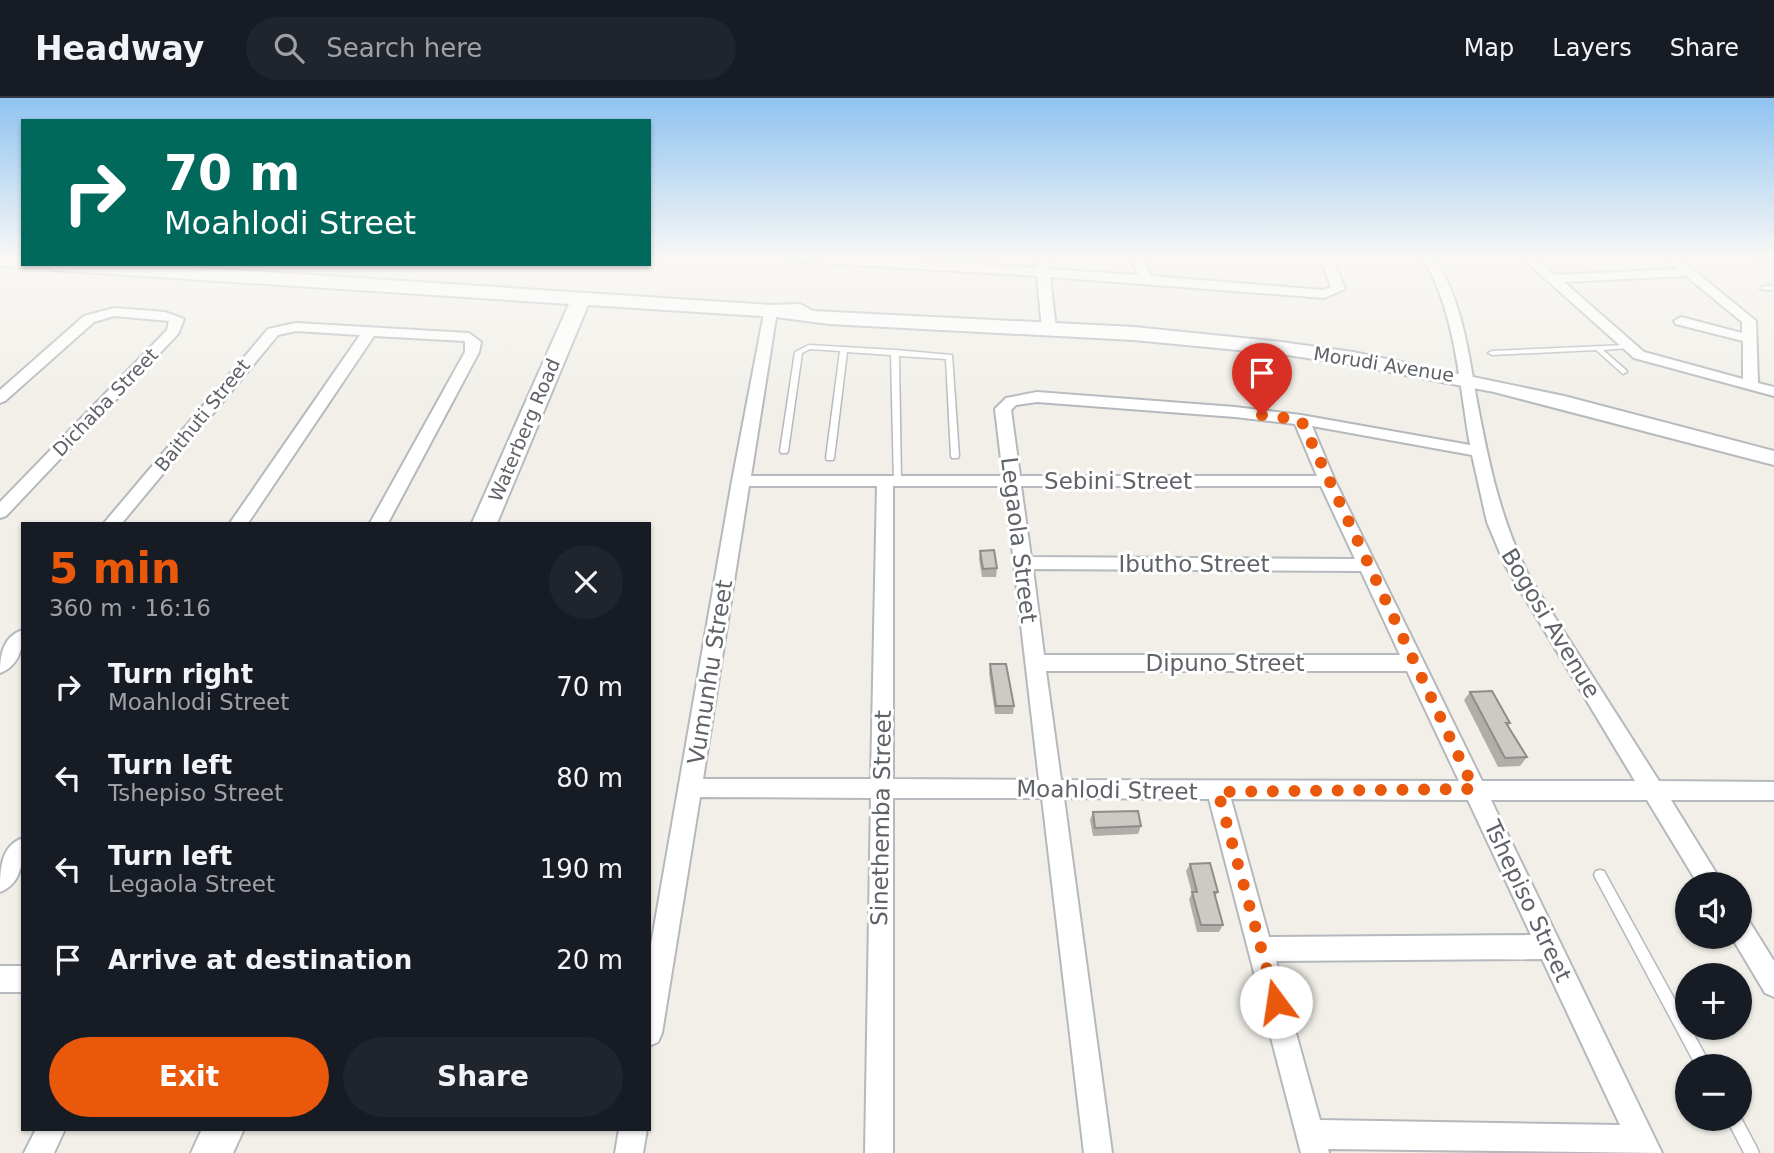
<!DOCTYPE html>
<meta charset="utf-8">
<style>
:root{--surface:#171b24;--page:#20242c;--text:#f1f3f6;--muted:#9ea1a6;--line:#363941;--accent:#ea580c}
body{margin:0;font-family:"DejaVu Sans",sans-serif;background:var(--page);color:var(--text);height:100vh;display:flex;flex-direction:column;font-size:26px;white-space:nowrap}
*{box-sizing:border-box;margin:0}
p{font-size:23px;color:var(--muted)}
.icon{flex:none;width:38px;height:38px;fill:none;stroke:currentColor;stroke-width:2;stroke-linecap:round;stroke-linejoin:round}
.map{position:relative;flex:1;overflow:hidden}
.drawer{position:absolute;left:21px;top:424px;width:630px;height:609px;display:flex;flex-direction:column;background:var(--surface);border-radius:0px;box-shadow:0 2px 5px #0004}
.drawer>*{flex:none}
.banner{position:absolute;left:21px;top:21px;width:630px;height:147px;border-radius:0px;box-shadow:0 2px 5px #0004;background:#00695c;color:#fff;overflow:hidden}
.controls{position:absolute;left:1675px;top:774px;display:grid;gap:14px}
.controls a{display:grid;place-items:center;width:77px;height:77px;border-radius:50%;background:var(--surface);box-shadow:0 2px 5px #0004;font-size:35px}
.pin{position:absolute;display:grid;place-items:center;width:60px;height:60px;color:#fff;margin:-72px -30px;border-radius:50% 50% 50% 0;rotate:-45deg;box-shadow:0 0 7px #0007}
.pin .icon{rotate:45deg}
.me{position:absolute;width:77px;margin:-38px;rotate:346deg;stroke-linejoin:round;filter:drop-shadow(0 0 5px #0008)}
.turn{display:flex;align-items:center;gap:24px;height:147px;padding:0 28px;font-size:32px}
.turn .icon{width:91px;height:91px;stroke-width:2.5}
.turn b{display:block;font-size:49px;line-height:60px}
.round{display:grid;place-items:center;flex:none;width:74px;height:74px;border-radius:37px;background:var(--page)}
.summary{display:flex;align-items:center;justify-content:space-between;height:119px;padding:0 28px}
h1{font-size:42px;font-weight:800;line-height:52px;color:var(--accent)}
.action{display:flex;gap:14px;margin-top:auto;padding:14px 28px}
.action a{flex:1;height:80px;border-radius:42px;background:var(--accent);color:#fff;font-size:28px;font-weight:800;line-height:80px;text-align:center}
.action a+a{background:var(--page);color:var(--text)}
ul{padding:0;list-style:none}
li{display:flex;align-items:center;gap:21px;height:91px;padding:0 28px}
li div{flex:1}
li b{display:block;font-size:26px}
li em{font-style:normal}
header{display:flex;align-items:center;gap:42px;box-sizing:border-box;height:98px;padding:0 35px;background:var(--surface);border-bottom:2px solid var(--line)}
header strong{font-size:33px}
nav{display:flex;gap:38px;margin-inline-start:auto;font-size:24px}
.search{width:490px;height:63px;background:var(--page);display:flex;align-items:center;gap:18px;box-sizing:border-box;padding:0 24px;border-radius:38px;color:var(--muted);font-size:26px}
.map>svg:first-child{display:block}
.lines{fill:none;stroke-linecap:round;stroke-linejoin:round}
.lane-casing{stroke:#b5b8bc;stroke-width:3}
.street-casing{stroke:#b5b8bc;stroke-width:4}
.secondary-casing{stroke:#b6babf;stroke-width:4}
.lane{fill:#fff;fill-rule:evenodd}
.street{fill:#fff;fill-rule:evenodd}
.secondary{fill:#fff;fill-rule:evenodd}
.wall{fill:#afaea9}
.building{fill:#cccac5;stroke:#8f8d8a;stroke-width:2}
.route{stroke:#ea580c;stroke-width:12;stroke-dasharray:0 21.6}
.labels{text-anchor:middle;dominant-baseline:central;stroke-width:6;stroke-linejoin:round;paint-order:stroke}
.far-street-label{font-size:19px;fill:#5f6368;stroke:#fff}
.street-label{font-size:23px;fill:#5f6368;stroke:#fff}
</style>
<header>
<strong>Headway</strong>
<div class="search"><svg class="icon" aria-label="search" viewBox="0 0 24 24"><circle cx="10" cy="10" r="6"/><path d="M15 15l6 6"/></svg>Search here</div>
<nav><a>Map</a><a>Layers</a><a>Share</a></nav>
</header>
<div class="map">
<svg width="1774" height="1055" viewBox="0 0 1774 1055">
<rect width="100%" height="100%" fill="#f1efe8"/>
<g class="lines">
<defs>
<path id="lane" d="M1774,188V192H1763L1760,190L1763,188Z
M809,247L895,252L952,257L959,358L958,360H952L951,358L946,261L899,258L901,384L900,386H894L891,257L847,254L834,360L833,362H827L826,360L840,253L810,251L802,255L788,353L787,355H781L780,353L795,254Z
M1626,247L1628,248V250L1603,252L1626,272L1627,274L1623,276L1596,252L1492,257L1488,255L1492,253Z
M1600,772L1604,773L1687,924V929H1690L1711,968H1696L1596,781L1594,777L1596,773Z
M1740,1018L1757,1050L1759,1055H1744L1726,1020H1740Z"/>
<path id="street" d="M782,159H854L1037,170L1036,159H1048L1050,171L1138,177L1130,159H1142L1151,178L1323,192L1331,189L1320,159H1332L1345,191L1324,200L1050,179L1056,231L1049,235L1042,231L1037,178L788,163Z
M1422,159H1434C1461,201 1468,250 1476,298C1488,362 1500,423 1531,482L1659,683L1774,684V702H1671L1723,786H1698L1647,702H1491L1662,1055L1328,1051L1329,1055H1301L1209,701L1064,700L1112,1055H1084L1042,700H893V1055H865L871,700L700,699L662,935L658,944L649,948V858L732,383L765,210H775L777,213L751,378H1003L995,311L1006,300L1037,294L1235,309L1301,317L1470,347C1459,285 1456,214 1422,159ZM1037,304L1235,319L1295,326L1317,378H1020L1011,312L1016,307ZM1312,328L1472,357L1487,424L1505,467L1635,683H1482L1335,383ZM749,388H877L871,681H703ZM893,388H1005L1039,682L893,681ZM1021,388H1321L1355,461L1031,459ZM1033,471L1361,473L1400,557H1044ZM1046,573H1407L1459,683L1061,682ZM1231,701L1468,702L1531,837L1269,839ZM1542,861L1620,1027L1320,1022L1276,863Z
M1521,159H1535L1555,177L1677,171L1664,159H1678L1756,223L1758,285L1774,289V298L1634,260ZM1686,178L1742,224V235L1681,219L1674,223L1676,226L1743,243V281L1644,254L1564,184Z
M1757,159H1772L1774,171Z
M114,210L165,214L184,221L178,236L6,418L0,420V404L167,232L169,223L114,218L94,224L5,303L0,305V292L84,218Z
M296,225L469,235L481,244L479,254L388,425H370L465,254V243L374,238L248,425H230L360,237L296,233L278,237L122,425H104L268,231Z
M23,532C23,550 19,568 0,575C0,557 3,538 23,532Z
M23,740C23,761 23,785 0,794C0,773 0,748 23,740Z
M1740,819L1749,823L1774,863V899L1765,895L1731,838H1740Z
M0,868H23V894H0Z
M36,1031H65L54,1055H24Z
M619,1031H647L643,1055H615Z"/>
<path id="secondary" d="M0,159H23V166H31L23,169L0,168Z
M43,166H141L770,207L800,206L813,213L1134,229L1281,244L1353,254L1564,298L1774,353V367L1494,294L1353,267L1281,256L1134,242L829,226L776,219L588,207L497,425H472L569,206L52,172Z
M202,1031H244L233,1055H191Z"/>
</defs>
<!-- lane casing -->
<use href="#lane" class="lane-casing"/>
<!-- street casing -->
<use href="#street" class="street-casing"/>
<!-- secondary casing -->
<use href="#secondary" class="secondary-casing"/>
<!-- lane -->
<use href="#lane" class="lane"/>
<!-- street -->
<use href="#street" class="street"/>
<!-- secondary -->
<use href="#secondary" class="secondary"/>
</g>
<!-- wall -->
<path class="wall" d="M980,453L997,470L996,479H982L979,461Z
M990,566L1014,608L1013,616H995L989,575Z
M1470,594L1510,625L1508,628L1527,659L1520,668L1498,669L1464,602Z
M1093,714L1141,728L1138,736L1093,738L1090,722Z
M1190,766L1218,794L1215,799L1223,827L1219,834H1197L1189,801L1192,795L1186,773Z"/>
<!-- building -->
<path class="building" d="M994,452L997,470L983,471L980,453Z
M990,566H1006L1014,608H996Z
M1492,593L1510,625H1506L1527,659L1505,660L1470,594Z
M1138,713L1141,728L1095,730L1093,714Z
M1210,765L1218,794H1214L1223,827H1201L1192,794H1197L1190,766Z"/>
<!-- sky -->
<linearGradient id="sky" x2="0" y2="1"><stop stop-color="#8fc3f1"/><stop offset="0.52" stop-color="#f9f8f5"/><stop offset="1" stop-color="#f9f8f5" stop-opacity="0"/></linearGradient>
<rect width="1774" height="307" fill="url(#sky)"/>
<g class="lines">
<!-- route -->
<path class="route" d="M1262,317L1301,322L1474,691L1218,694L1276,904"/>
</g>
<g class="labels">
<!-- far-street labels -->
<g class="far-street-label">
<text transform="translate(1384 266) rotate(9)">Morudi Avenue</text>
<text transform="translate(105 304) rotate(-46)">Dichaba Street</text>
<text transform="translate(202 317) rotate(-51)">Baithuti Street</text>
<text transform="translate(524 332) rotate(-67)">Waterberg Road</text>
</g>
<!-- street labels -->
<g class="street-label">
<text x="1118" y="383">Sebini Street</text>
<text transform="translate(1019 442) rotate(83)">Legaola Street</text>
<text x="1194" y="466">Ibutho Street</text>
<text transform="translate(1551 525) rotate(59)">Bogosi Avenue</text>
<text x="1225" y="565">Dipuno Street</text>
<text transform="translate(710 574) rotate(-81)">Vumunhu Street</text>
<text transform="translate(1107 692) rotate(1)">Moahlodi Street</text>
<text transform="translate(881 720) rotate(-89)">Sinethemba Street</text>
<text transform="translate(1528 803) rotate(65)">Tshepiso Street</text>
</g>
</g>
</svg>
<div class="controls">
<a><svg class="icon" aria-label="sound" viewBox="0 0 24 24"><path d="M4 9h4l5-4v14l-5-4H4zM17 9q2 3 0 6"/></svg></a>
<a>+</a>
<a>−</a>
</div>
<div class="pin" style="left:1262px;top:317px;background:#d93025"><svg class="icon" aria-label="arrive" viewBox="0 0 24 24"><path d="M6 21V4h12l-3 4 3 4H6"/></svg></div>
<svg class="me" style="left:1276px;top:904px" viewBox="-20 -20 40 40"><circle r="19" fill="#fff"/><path d="M0-13L10 11 0 6-10 11z" fill="#ea580c"/></svg>
<div class="banner">
<div class="turn"><svg class="icon" aria-label="right" viewBox="0 0 24 24"><path d="M7 20v-9h11M14 6l5 5-5 5"/></svg><div><b>70 m</b>Moahlodi Street</div></div>
</div>
<section class="drawer">
<div class="summary"><div><h1>5 min</h1><p>360 m · 16:16</p></div><a class="round"><svg class="icon" aria-label="close" viewBox="0 0 24 24"><path d="M6 6l12 12M18 6L6 18"/></svg></a></div>
<ul>
<li><svg class="icon" aria-label="right" viewBox="0 0 24 24"><path d="M7 20v-9h11M14 6l5 5-5 5"/></svg><div><b>Turn right</b><p>Moahlodi Street</p></div><em>70 m</em></li>
<li><svg class="icon" aria-label="left" viewBox="0 0 24 24"><path d="M17 20v-9H6M10 6l-5 5 5 5"/></svg><div><b>Turn left</b><p>Tshepiso Street</p></div><em>80 m</em></li>
<li><svg class="icon" aria-label="left" viewBox="0 0 24 24"><path d="M17 20v-9H6M10 6l-5 5 5 5"/></svg><div><b>Turn left</b><p>Legaola Street</p></div><em>190 m</em></li>
<li><svg class="icon" aria-label="arrive" viewBox="0 0 24 24"><path d="M6 21V4h12l-3 4 3 4H6"/></svg><div><b>Arrive at destination</b></div><em>20 m</em></li>
</ul>
<div class="action"><a>Exit</a><a>Share</a></div>
</section>
</div>
